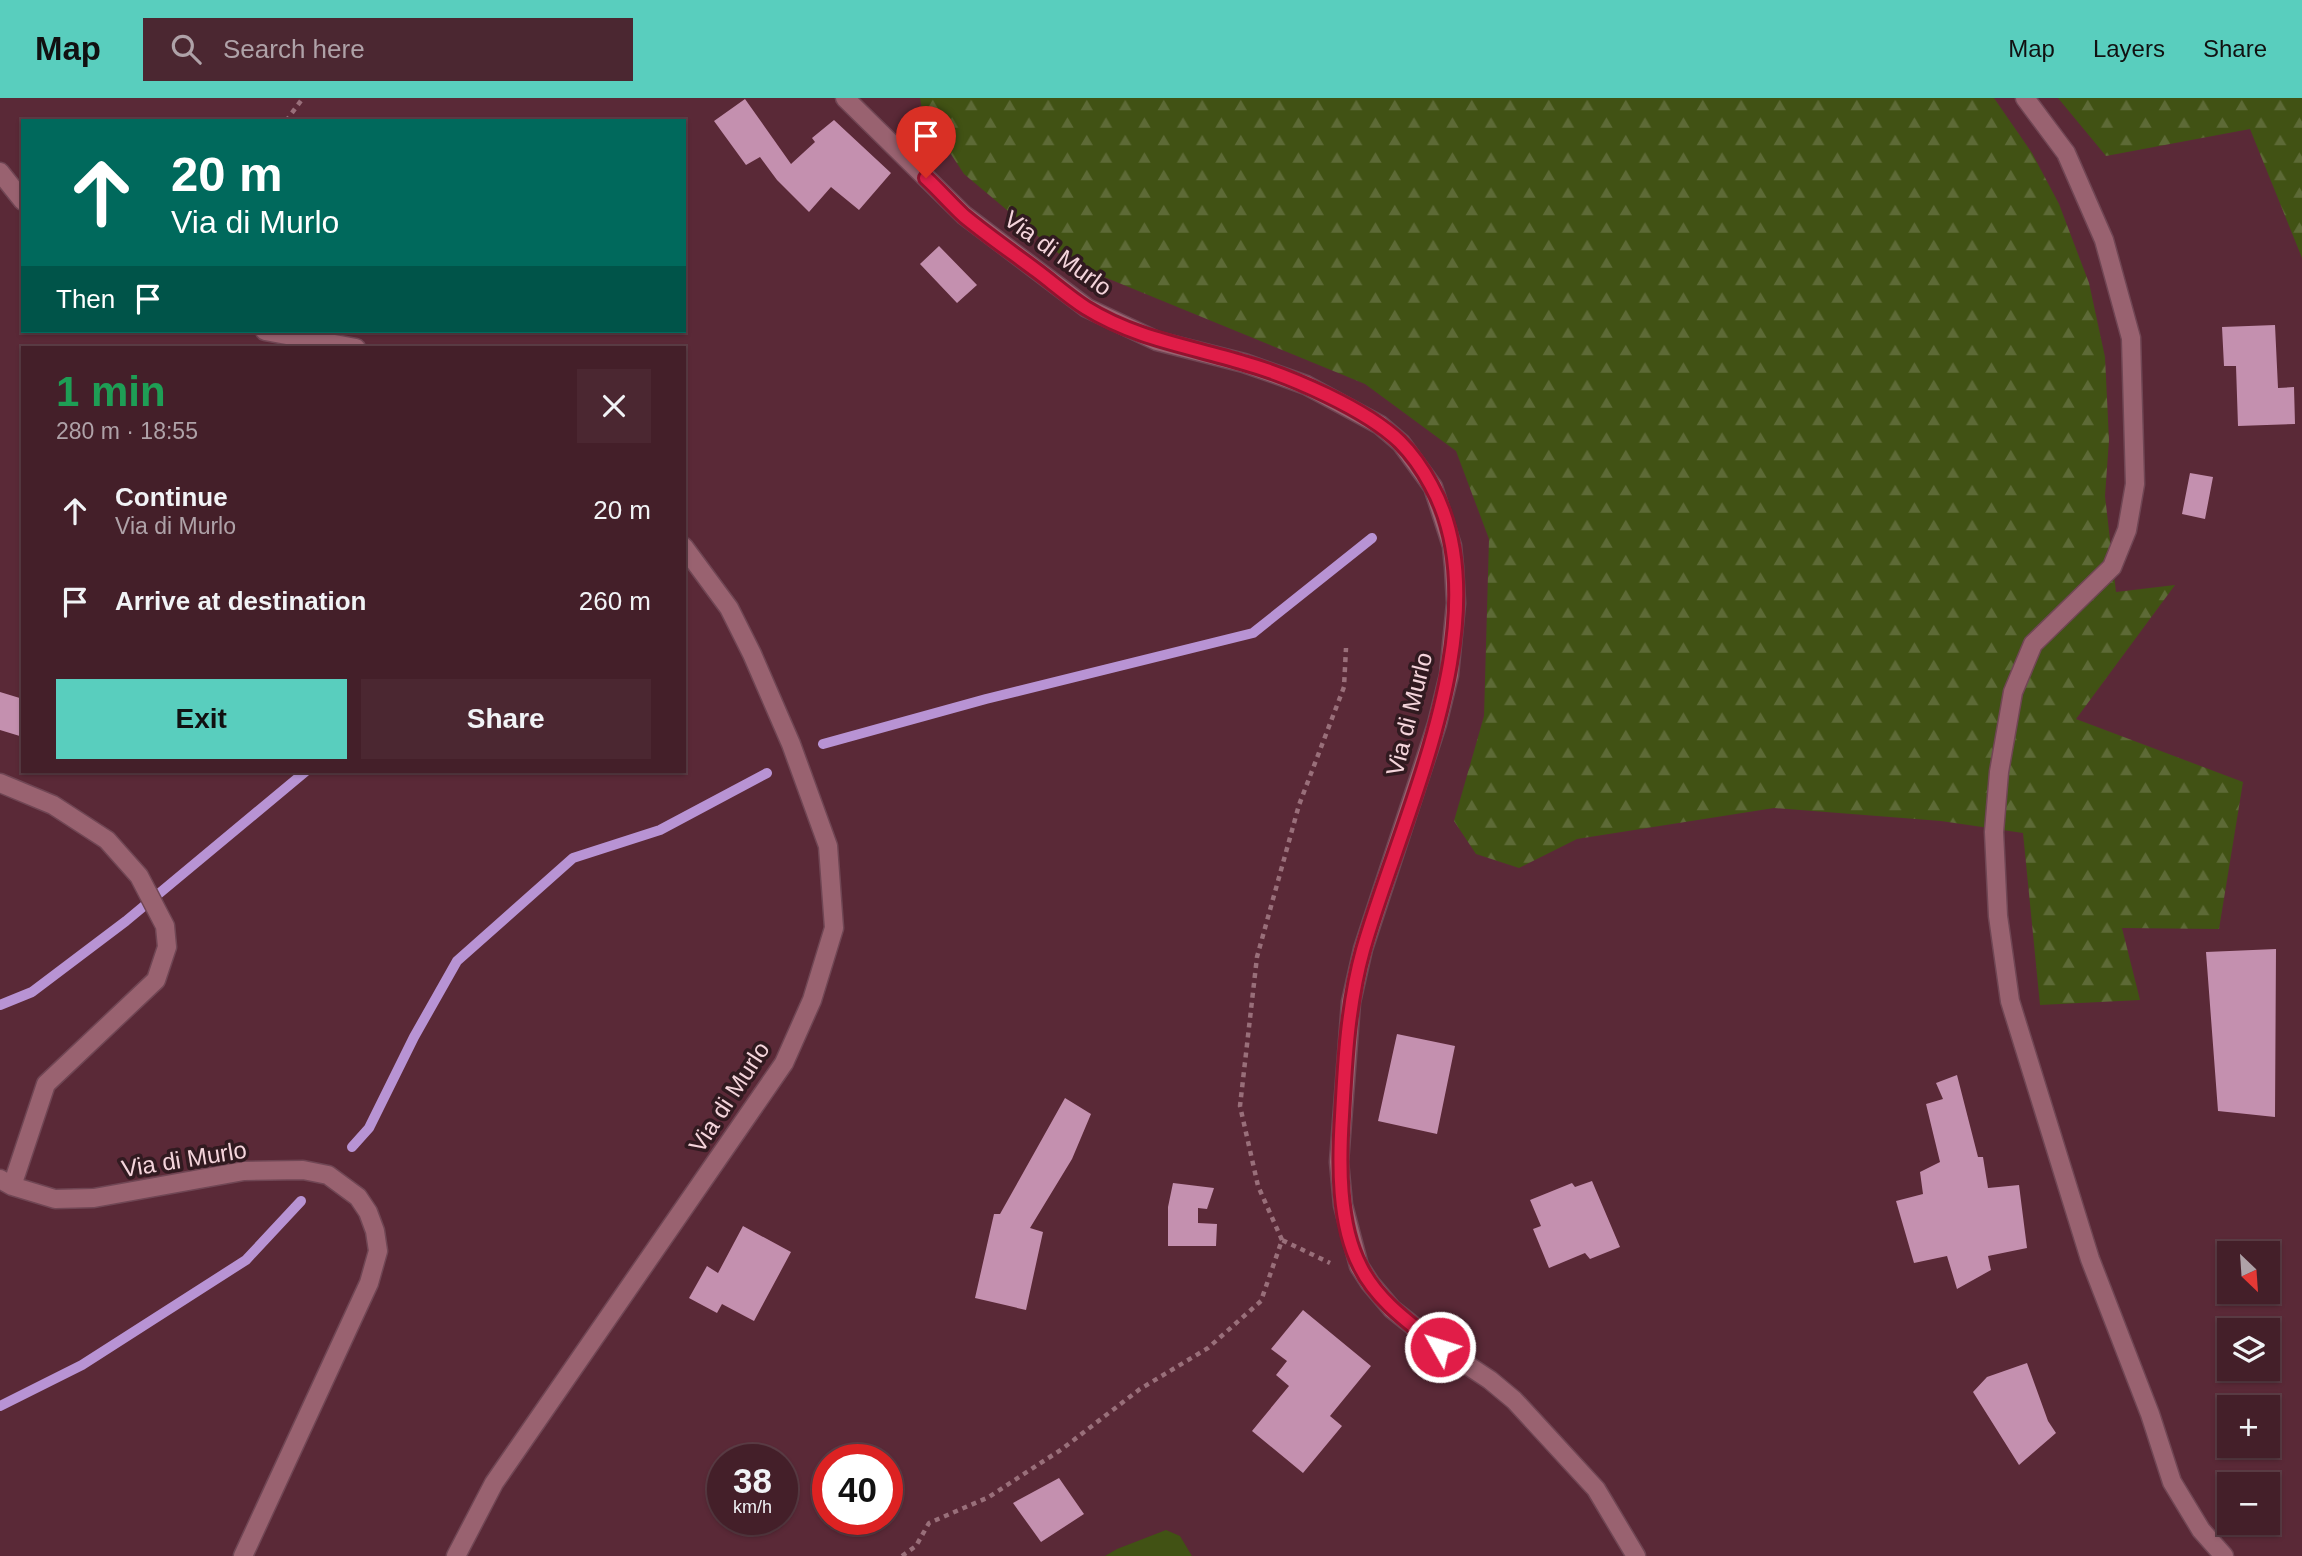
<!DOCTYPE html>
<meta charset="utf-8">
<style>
:root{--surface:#441f29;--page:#4b2731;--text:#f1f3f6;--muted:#afa2a8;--line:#5c3d46;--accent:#59cebe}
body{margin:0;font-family:Arial,sans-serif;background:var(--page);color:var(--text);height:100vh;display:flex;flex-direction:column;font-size:26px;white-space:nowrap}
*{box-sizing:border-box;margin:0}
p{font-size:23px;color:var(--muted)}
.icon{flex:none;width:38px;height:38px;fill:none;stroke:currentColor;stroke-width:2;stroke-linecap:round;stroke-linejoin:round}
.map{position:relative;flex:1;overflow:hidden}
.sheet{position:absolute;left:21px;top:248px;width:665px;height:427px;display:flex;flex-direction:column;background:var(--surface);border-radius:0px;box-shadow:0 2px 5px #0004,0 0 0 2px var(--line)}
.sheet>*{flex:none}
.top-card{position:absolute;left:21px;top:21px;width:665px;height:214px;border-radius:0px;box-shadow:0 2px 5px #0004,0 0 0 2px var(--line);background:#00695c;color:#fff;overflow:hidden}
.needle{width:46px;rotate:155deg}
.controls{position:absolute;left:2217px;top:1143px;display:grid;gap:14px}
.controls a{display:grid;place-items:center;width:63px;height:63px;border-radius:0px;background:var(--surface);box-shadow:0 2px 5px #0004,0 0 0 2px var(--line);font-size:35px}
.speed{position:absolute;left:707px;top:1346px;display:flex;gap:14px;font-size:35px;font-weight:700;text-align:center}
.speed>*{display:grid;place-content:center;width:91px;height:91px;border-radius:50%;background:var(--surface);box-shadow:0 2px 5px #0004,0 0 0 2px var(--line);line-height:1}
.speed small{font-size:18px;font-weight:400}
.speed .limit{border:10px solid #d22;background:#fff;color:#111}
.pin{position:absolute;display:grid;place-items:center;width:60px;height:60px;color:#fff;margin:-72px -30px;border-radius:50% 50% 50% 0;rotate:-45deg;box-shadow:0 0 7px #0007}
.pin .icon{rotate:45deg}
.me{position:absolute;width:77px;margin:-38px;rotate:309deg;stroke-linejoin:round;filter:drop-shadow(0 0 5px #0008)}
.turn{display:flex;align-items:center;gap:24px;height:147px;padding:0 35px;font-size:32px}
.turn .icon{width:91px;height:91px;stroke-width:2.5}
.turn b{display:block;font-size:49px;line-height:60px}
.then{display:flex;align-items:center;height:66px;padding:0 35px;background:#0003;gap:14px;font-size:26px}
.round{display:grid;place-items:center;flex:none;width:74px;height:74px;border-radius:0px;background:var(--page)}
.overview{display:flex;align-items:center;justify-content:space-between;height:119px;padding:0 35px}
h1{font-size:42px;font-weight:800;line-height:52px;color:#1e9e55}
.action{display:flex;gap:14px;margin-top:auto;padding:14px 35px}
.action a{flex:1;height:80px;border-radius:0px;background:var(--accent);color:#111;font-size:28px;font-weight:800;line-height:80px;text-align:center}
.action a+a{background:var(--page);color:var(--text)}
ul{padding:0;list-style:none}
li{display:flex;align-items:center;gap:21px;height:91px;padding:0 35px}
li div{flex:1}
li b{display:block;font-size:26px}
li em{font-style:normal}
header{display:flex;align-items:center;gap:42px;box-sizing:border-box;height:98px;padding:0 35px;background:var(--accent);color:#111}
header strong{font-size:33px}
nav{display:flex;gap:38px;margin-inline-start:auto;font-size:24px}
.search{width:490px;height:63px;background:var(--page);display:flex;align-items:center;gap:18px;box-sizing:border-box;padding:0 24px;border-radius:0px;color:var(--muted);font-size:26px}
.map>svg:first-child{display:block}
.green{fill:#415214}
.forest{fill:url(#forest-firs)}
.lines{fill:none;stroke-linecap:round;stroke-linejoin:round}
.stream{stroke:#b893d4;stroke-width:10}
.building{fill:#c490af}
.minor-casing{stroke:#704654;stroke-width:21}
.path{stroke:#996f7a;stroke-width:4.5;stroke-dasharray:5 5;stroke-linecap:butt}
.minor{stroke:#996270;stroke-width:18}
.route-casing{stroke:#92132f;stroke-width:18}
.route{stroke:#e11d48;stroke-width:12}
.labels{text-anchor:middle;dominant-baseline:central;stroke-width:7;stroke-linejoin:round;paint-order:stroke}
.street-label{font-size:24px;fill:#f4d4db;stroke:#311a20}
</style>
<header>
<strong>Map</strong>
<div class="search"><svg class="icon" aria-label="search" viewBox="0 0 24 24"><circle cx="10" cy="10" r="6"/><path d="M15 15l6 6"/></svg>Search here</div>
<nav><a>Map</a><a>Layers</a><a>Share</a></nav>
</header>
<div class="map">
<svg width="2302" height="1458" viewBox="0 0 2302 1458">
<defs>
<pattern id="forest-firs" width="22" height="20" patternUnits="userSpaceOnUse" patternTransform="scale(1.75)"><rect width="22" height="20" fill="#415214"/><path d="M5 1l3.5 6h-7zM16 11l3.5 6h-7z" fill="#5d6a36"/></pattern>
</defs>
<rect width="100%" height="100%" fill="#5a2937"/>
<!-- green -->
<path class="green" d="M1166,1432L1180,1438L1192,1458H1105L1117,1451Z"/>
<!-- forest -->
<path class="forest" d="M920,0H1994L2032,55L2059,106L2089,185L2105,259L2109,342L2105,398L2116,494L2175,487L2076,621L2243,684L2219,831L2122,830L2140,902L2040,907L2023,735L1941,723L1774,710L1577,741L1519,770L1476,756L1454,723L1484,618L1489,441L1456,353L1365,286L1070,165L964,76L922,12Z
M2058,0H2302V160L2250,31L2106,58Z"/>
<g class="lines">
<!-- stream -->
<path class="stream" d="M823,646L986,601L1253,535L1372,440
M0,907L32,894L126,823L305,674
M352,1049L369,1030L414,939L457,863L573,760L660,732L767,675
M0,1308L82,1267L246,1162L301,1103"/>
</g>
<!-- building -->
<path class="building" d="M745,1L791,66L815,44L812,40L834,22L891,75L859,112L831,89L809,114L777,82L760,59L746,67L714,23Z
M939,148L977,187L957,205L920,166Z
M2275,227L2278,290L2294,289L2295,326L2238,328L2236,268H2224L2222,229Z
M2190,375L2213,379L2205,421L2182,416Z
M0,594L23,601V639L0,632Z
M2276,851L2275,1019L2218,1013L2206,854Z
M1397,936L1455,948L1437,1036L1378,1023Z
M1957,977L1978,1059H1983L1988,1090L2019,1087L2027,1150L1988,1158L1991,1172L1957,1191L1947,1158L1914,1165L1896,1103L1923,1096L1920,1074L1940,1064L1926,1006L1943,1001L1936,985Z
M1065,1000L1091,1016L1072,1061L1030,1130L1043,1134L1026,1212L975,1200L994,1116H1000Z
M1592,1083L1620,1149L1590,1161L1585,1155L1549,1170L1533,1131L1541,1128L1530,1102L1572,1085L1575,1089Z
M1173,1085L1214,1090L1207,1111L1198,1110V1125L1217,1126L1216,1148H1168V1109Z
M743,1128L791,1154L754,1223L722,1206L717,1215L689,1200L707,1168L718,1175Z
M1303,1212L1371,1268L1330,1318L1342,1328L1303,1375L1252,1333L1289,1288L1276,1277L1287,1263L1271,1251Z
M2027,1265L2048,1323L2056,1335L2019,1367L1973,1294L1987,1279Z
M1059,1380L1084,1416L1041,1444L1013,1405Z"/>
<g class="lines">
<defs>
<path id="minor" d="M845,0L964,117L1087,210L1157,243L1244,265L1306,287L1380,327L1401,345L1433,389L1452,448L1454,469L1456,505L1449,577L1437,626L1363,851L1351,904L1339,1064L1343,1107L1359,1168L1370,1185L1392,1211L1440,1249L1490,1282L1514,1302L1596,1391L1636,1458
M2025,0L2066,55L2104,142L2131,240L2135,386L2127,432L2112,469L2033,546L2013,594L1999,674L1994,734L1998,818L2010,903L2090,1161L2150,1316L2172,1384L2201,1432L2224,1458
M0,74L23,103
M265,233L356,250
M0,685L53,707L107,742L139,778L165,828L167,849L156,882L46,986L12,1088
M0,1081L12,1088L55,1101L94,1100L244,1073L303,1072L328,1077L358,1099L368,1114L375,1133L378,1153L369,1185L243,1458
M456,1458L494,1385L784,965L812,902L834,830L828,748L791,646L752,556L729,510L684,449"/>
</defs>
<!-- minor casing -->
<use href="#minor" class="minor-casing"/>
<!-- path -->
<path class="path" d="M286,23L303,0
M1282,1142L1258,1088L1240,1008L1257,859L1299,707L1344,589L1346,550
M902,1458L916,1448L929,1425L989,1399L1062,1351L1140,1291L1208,1250L1261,1203L1282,1142L1330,1165"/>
<!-- minor -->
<use href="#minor" class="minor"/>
</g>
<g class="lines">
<defs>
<path id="route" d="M926,80C939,92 951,106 964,118C987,137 1013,155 1037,173C1053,185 1069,199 1086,210C1136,241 1189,248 1244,265C1290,278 1366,311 1400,344C1412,356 1423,372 1431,387C1504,518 1400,721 1363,852C1348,906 1345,962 1342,1018C1339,1064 1338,1126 1360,1168C1377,1203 1411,1226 1440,1249"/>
</defs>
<!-- route casing -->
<use href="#route" class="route-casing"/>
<!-- route -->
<use href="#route" class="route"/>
</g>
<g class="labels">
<!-- street labels -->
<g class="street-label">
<text transform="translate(1058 155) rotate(36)">Via di Murlo</text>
<text transform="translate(1409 616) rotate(-76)">Via di Murlo</text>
<text transform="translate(729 999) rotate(-57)">Via di Murlo</text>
<text transform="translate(184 1061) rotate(-9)">Via di Murlo</text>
</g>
</g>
</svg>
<div class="controls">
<a><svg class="needle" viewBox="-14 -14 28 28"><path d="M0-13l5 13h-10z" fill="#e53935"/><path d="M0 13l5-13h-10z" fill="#afa2a8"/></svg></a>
<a><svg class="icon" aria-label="layers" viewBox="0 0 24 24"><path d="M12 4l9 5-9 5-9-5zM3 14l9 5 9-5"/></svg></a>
<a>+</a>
<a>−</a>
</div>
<div class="speed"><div>38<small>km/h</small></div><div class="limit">40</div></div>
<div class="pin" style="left:926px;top:80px;background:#d93025"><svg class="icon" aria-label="arrive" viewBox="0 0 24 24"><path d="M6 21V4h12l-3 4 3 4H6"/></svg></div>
<svg class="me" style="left:1440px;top:1249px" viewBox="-20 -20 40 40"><circle r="17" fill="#e11d48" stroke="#fff" stroke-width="3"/><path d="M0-11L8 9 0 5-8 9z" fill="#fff"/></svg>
<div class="top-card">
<div class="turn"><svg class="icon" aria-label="ahead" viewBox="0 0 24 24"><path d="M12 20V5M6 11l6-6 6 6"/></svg><div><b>20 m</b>Via di Murlo</div></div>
<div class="then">Then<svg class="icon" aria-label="arrive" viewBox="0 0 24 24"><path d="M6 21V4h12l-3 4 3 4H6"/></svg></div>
</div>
<section class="sheet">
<div class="overview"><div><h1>1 min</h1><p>280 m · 18:55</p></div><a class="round"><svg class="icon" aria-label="close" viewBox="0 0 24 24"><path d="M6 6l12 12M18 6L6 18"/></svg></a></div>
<ul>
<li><svg class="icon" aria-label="ahead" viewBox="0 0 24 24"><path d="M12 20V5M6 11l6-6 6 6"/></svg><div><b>Continue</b><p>Via di Murlo</p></div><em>20 m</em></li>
<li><svg class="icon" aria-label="arrive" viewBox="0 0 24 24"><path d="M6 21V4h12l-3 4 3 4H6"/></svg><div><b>Arrive at destination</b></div><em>260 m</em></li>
</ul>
<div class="action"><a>Exit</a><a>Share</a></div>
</section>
</div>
